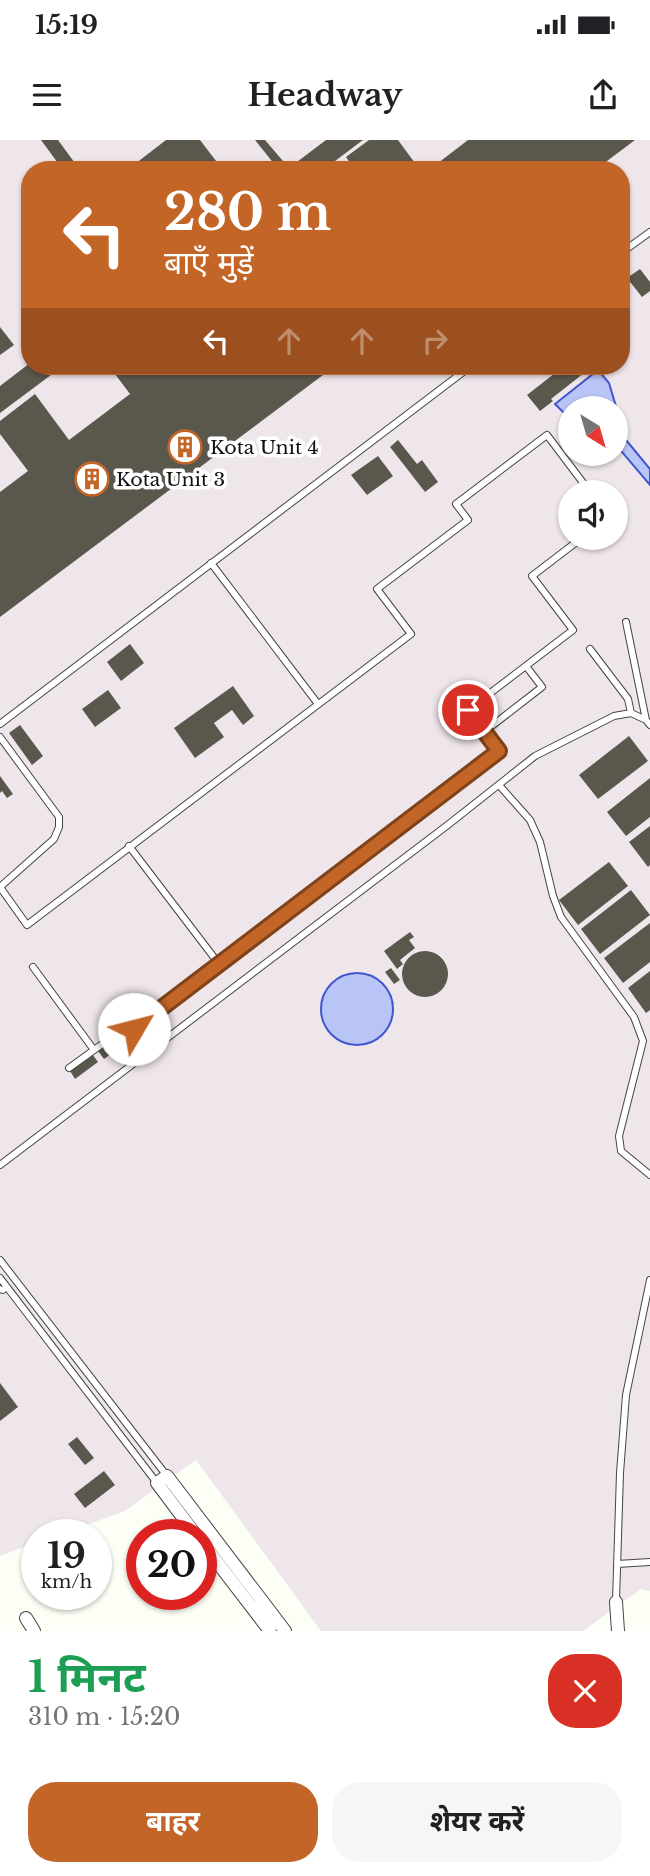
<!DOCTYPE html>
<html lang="hi">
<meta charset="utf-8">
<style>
:root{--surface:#fff;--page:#f6f6f6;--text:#202124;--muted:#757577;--accent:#c36527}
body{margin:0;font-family:"Libre Baskerville","Noto Sans Devanagari",serif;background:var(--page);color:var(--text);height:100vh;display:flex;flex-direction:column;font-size:26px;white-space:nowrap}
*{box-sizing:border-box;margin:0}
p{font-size:23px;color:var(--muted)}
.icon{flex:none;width:38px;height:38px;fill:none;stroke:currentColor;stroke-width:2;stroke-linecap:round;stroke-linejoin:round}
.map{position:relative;height:1491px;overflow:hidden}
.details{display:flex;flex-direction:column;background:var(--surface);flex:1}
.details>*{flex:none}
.top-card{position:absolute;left:21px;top:21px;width:609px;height:214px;border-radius:28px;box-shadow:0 2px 5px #0004;background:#c36527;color:#fff;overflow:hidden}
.needle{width:46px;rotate:143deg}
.controls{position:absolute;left:558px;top:256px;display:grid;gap:14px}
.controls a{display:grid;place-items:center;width:70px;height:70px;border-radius:50%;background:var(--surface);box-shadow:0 2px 5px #0004;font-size:35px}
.speed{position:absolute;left:21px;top:1379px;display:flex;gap:14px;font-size:35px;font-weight:700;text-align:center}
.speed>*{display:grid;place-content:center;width:91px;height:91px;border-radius:50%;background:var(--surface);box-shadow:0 2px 5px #0004;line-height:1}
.speed small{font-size:18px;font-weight:400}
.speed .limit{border:10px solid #d22;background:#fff;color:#111}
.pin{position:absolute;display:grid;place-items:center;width:60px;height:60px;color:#fff;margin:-30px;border:4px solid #fff;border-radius:50%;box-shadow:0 2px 7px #0007}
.me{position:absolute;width:77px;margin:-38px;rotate:53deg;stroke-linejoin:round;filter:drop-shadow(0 0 5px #0008)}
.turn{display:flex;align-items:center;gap:24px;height:147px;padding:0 28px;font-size:32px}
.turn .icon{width:91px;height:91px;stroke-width:2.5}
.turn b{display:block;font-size:49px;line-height:60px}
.lanes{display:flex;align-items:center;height:66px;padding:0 28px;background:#0003;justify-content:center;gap:35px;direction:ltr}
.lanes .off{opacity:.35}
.round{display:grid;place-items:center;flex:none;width:74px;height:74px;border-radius:28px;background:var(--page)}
.overview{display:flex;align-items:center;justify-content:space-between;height:119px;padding:0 28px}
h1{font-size:42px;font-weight:700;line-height:52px;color:#1e9e55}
.cta{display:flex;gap:14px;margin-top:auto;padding:14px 28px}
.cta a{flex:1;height:80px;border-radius:28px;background:var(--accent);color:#fff;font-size:28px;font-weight:700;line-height:80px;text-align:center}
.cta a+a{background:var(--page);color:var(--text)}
.status{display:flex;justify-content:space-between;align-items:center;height:49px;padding:0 35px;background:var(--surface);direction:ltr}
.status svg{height:19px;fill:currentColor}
header{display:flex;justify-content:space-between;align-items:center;height:91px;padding:0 28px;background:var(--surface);font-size:32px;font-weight:700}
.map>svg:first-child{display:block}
.industrial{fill:#efe6ec;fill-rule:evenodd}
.water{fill:#b9c4f7;stroke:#4056ce;stroke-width:2}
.building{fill:#5a584d}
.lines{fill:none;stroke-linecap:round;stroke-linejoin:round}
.lane-casing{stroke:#444;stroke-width:8}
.street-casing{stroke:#444;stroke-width:14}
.lane{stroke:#fff;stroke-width:6}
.street{stroke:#fff;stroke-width:12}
.route-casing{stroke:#7f4219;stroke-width:18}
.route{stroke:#c36527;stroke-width:12}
.labels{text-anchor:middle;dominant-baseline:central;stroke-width:7;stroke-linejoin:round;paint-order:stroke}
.poi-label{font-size:19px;fill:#111;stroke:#fff;text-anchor:start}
</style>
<div class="status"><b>15:19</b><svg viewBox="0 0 49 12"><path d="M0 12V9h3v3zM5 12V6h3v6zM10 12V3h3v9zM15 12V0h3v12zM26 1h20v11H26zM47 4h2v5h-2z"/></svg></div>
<header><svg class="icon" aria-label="menu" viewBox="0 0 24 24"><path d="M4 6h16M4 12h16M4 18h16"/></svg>Headway<svg class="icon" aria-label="share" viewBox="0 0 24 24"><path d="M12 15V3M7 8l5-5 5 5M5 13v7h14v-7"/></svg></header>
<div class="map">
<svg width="650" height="1491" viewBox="0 0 650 1491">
<rect width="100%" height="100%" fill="#fcfff5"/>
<!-- industrial -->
<path class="industrial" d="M0,0H650V1451L641,1449L583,1491H321L196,1320L125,1371L58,1395H37V1402L0,1416ZM30,30H621V226H30ZM570,268H616V313H570ZM570,352H616V397H570Z"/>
<!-- water -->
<path class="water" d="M598,230L609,243L626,300L650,329V345L616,305V268H570V277L563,272L555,264Z
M321 869a36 36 0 1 1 72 0a36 36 0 1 1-72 0Z"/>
<!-- building -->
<path class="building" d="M41,0H58L80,30H63Z
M166,0H200L223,30H133L131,27Z
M255,0H265L289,28L326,0H363L323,30H279Z
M369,0H398L420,30H355L346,17Z
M468,0H635L595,30H429Z
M30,111V129L21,118Z
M640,129L650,142V151L642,157L627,138Z
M0,187L14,205L0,215Z
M30,223V226H63L0,273V246Z
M109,226H335L0,477V352L28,331L0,294V281L35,254L69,300L130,254Z
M564,226H593L551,259L553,261L540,271L527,255Z
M398,300L417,324L422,320L438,342L425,352L390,307Z
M378,316L393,336L367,355L351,335Z
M130,504L144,523L121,541L107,522Z
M233,546L254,576L243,585L232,570L214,583L224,597L195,618L174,588Z
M108,550L121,568L95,587L82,569Z
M20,585L43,616L32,625L9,593Z
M629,596L648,621L598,659L579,635Z
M0,636L13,654L7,658L2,651L0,653Z
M650,638V677L626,696L607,672Z
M650,686V725L648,727L629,702Z
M609,722L628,746L578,785L559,760Z
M631,750L650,775L600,814L581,789Z
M650,783V822L623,843L604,818Z
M410,792L414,797L409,800L415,808L400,820L403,824L397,829L384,811Z
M402 834a23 23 0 1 1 46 0a23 23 0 1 1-46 0Z
M391,828L400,840L394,844L385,832Z
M650,831V870L646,873L628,848Z
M128,889L134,897L104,919L98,911Z
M93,915L98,922L75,939L70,931Z
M0,1243L18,1267L0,1281Z
M77,1297L94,1318L85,1325L68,1304Z
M104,1331L115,1345L85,1368L74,1354Z"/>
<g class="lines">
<defs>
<path id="lane" d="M621,113L650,92
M211,423L318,564
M626,482L646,580
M590,509L628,559L631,573
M0,584L471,226
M484,592L542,547L526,526
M0,597L59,677V687L54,699L0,747
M499,645L530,680L540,702L553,756L561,777L634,877L643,901L619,996L621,1011L650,1035
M129,706L219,824
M0,747L27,785L411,494L377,449L468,380L456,364L547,295L590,352
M33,827L94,910
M69,928L126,887L134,889L499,611L468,570L573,490L532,436L583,397
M0,1025L449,684L535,616L614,576L631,573L646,580L650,585
M0,1120L167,1336
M0,1138L157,1343
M0,1149L3,1150
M617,1424L650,1422
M616,1461L620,1333L626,1255L650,1140"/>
<path id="street" d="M196,1395L157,1343L167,1336L285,1491
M201,1401L270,1491
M616,1462L618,1491
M26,1478L34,1491"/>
</defs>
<!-- lane casing -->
<use href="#lane" class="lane-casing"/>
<!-- street casing -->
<use href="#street" class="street-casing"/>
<!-- lane -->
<use href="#lane" class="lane"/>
<!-- street -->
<use href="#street" class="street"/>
</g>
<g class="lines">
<defs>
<path id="route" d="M134,889L499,611L468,570"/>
</defs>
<!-- route casing -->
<use href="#route" class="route-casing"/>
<!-- route -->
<use href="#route" class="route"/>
</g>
<!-- icons -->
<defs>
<symbol id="building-ring" viewBox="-11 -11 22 22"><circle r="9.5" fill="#fff" stroke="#c36527" stroke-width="1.5"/><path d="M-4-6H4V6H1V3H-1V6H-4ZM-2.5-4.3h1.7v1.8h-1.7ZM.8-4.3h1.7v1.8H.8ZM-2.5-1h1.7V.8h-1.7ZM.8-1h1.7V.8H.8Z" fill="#c36527"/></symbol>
</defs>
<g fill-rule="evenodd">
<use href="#building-ring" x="166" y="288" width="38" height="38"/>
<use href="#building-ring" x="73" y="320" width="38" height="38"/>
</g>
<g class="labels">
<!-- poi labels -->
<g class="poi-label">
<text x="210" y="307">Kota Unit 4</text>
<text x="116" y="339">Kota Unit 3</text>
</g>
</g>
</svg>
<div class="controls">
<a><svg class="needle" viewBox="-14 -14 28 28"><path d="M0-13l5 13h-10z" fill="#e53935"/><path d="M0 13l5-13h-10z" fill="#757577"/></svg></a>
<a><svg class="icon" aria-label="sound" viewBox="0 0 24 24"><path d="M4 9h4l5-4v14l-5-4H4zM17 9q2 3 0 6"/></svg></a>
</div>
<div class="speed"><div>19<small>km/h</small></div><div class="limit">20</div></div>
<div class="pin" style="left:468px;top:570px;background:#d93025"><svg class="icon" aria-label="arrive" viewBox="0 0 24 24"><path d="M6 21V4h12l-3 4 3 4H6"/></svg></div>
<svg class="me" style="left:134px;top:889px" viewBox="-20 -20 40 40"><circle r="19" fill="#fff"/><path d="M0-13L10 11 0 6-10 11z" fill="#c36527"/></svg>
<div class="top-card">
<div class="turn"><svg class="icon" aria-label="left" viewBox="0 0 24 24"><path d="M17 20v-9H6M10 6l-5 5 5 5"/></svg><div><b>280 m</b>बाएँ मुड़ें</div></div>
<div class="lanes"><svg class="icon" aria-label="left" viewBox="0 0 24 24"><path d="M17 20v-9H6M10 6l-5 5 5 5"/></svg><svg class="icon off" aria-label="ahead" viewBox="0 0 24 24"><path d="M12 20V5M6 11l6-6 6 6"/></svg><svg class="icon off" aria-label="ahead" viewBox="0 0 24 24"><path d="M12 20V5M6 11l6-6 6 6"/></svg><svg class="icon off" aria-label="right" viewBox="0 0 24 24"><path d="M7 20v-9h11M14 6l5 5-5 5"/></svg></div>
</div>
</div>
<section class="details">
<div class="overview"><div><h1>1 मिनट</h1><p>310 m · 15:20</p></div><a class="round" style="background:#d93025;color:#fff"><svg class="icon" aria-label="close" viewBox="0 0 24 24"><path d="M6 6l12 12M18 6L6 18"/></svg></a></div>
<div class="cta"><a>बाहर</a><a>शेयर करें</a></div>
</section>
